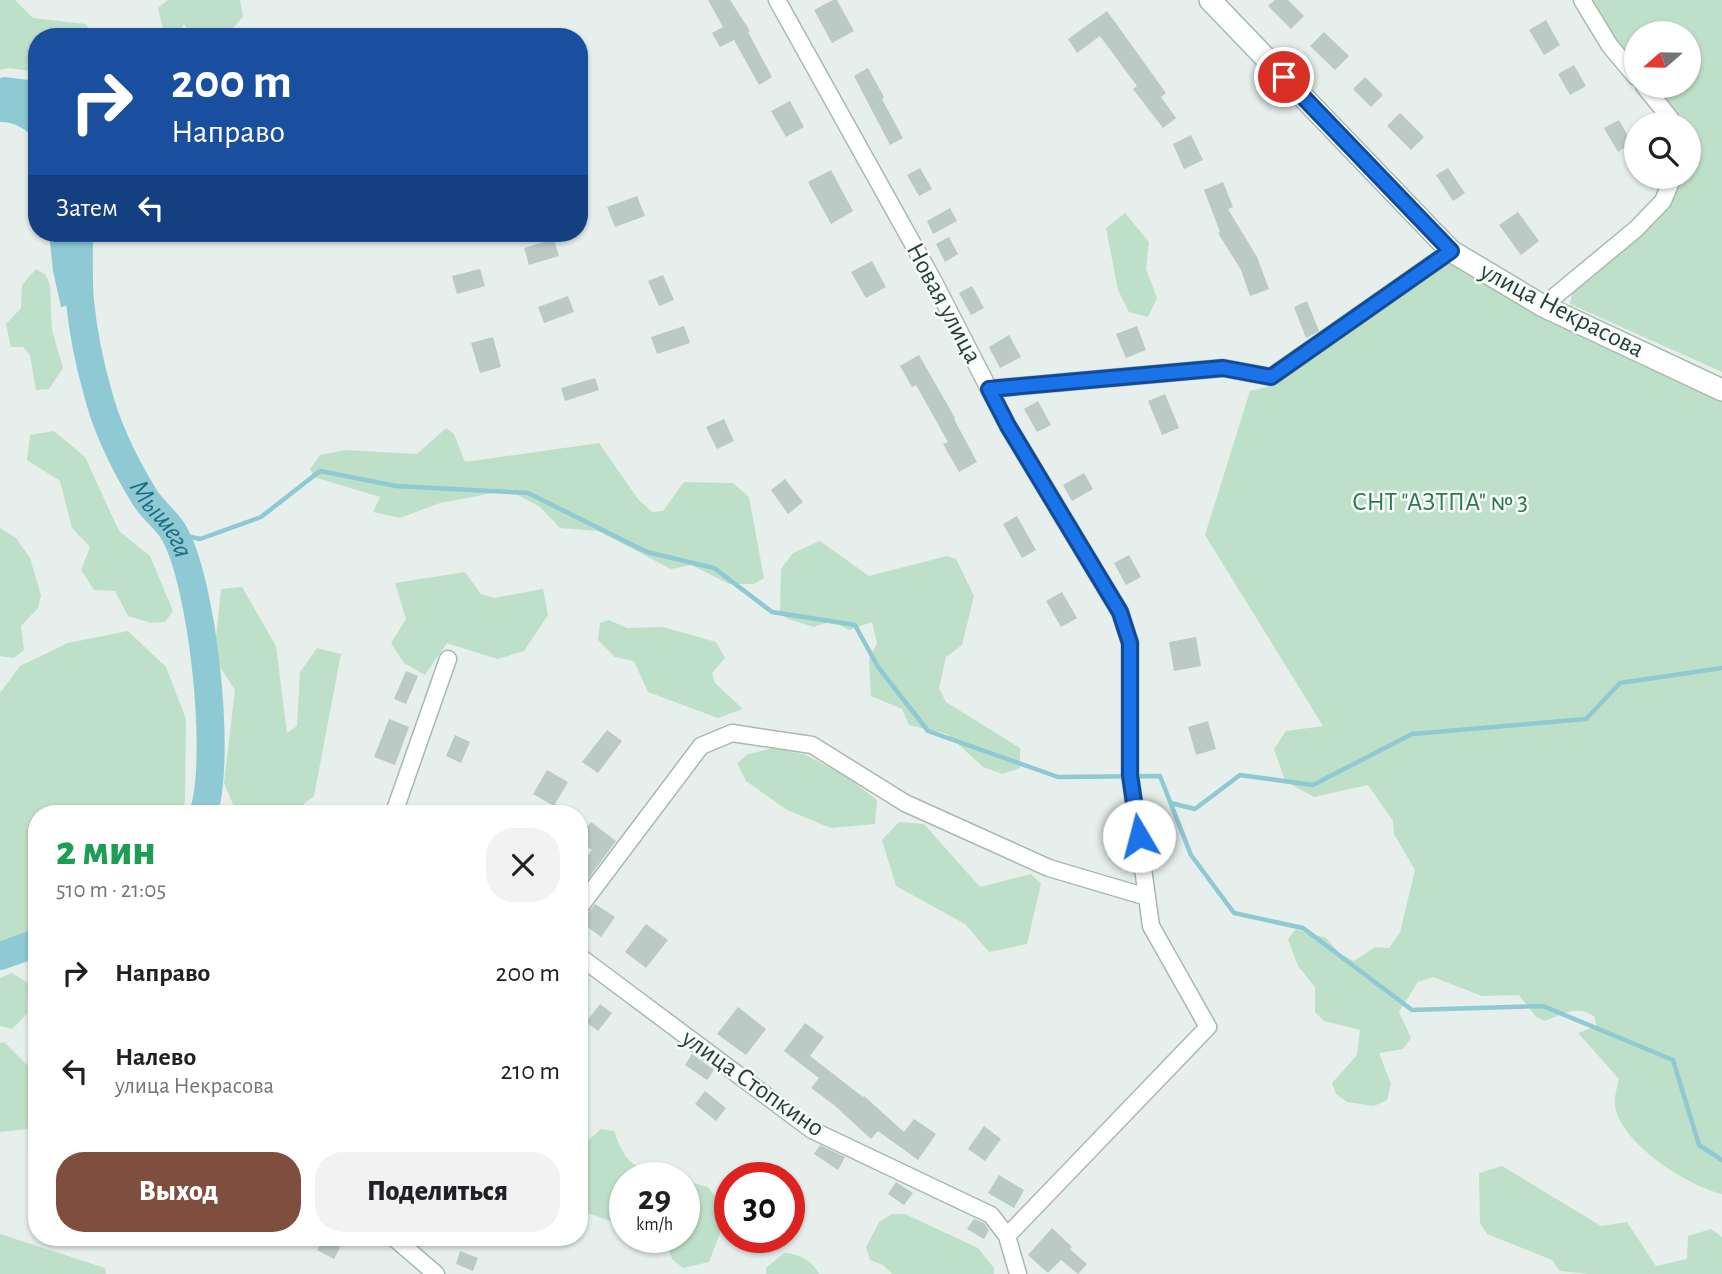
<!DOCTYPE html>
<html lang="ru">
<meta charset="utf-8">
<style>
:root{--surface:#fff;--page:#f2f2f2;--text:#202124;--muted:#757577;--accent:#7f4e3f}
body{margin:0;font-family:"Alegreya Sans",sans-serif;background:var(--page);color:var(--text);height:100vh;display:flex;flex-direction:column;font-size:26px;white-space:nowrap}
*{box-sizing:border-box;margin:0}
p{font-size:23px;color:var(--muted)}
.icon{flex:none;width:38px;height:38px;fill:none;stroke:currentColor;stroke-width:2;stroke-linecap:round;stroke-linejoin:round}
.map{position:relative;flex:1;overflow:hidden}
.drawer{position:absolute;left:28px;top:805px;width:560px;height:441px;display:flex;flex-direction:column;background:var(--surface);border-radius:28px;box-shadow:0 2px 5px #0004}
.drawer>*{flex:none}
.guide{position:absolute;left:28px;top:28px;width:560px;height:214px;border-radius:28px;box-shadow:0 2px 5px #0004;background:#1a4fa0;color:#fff;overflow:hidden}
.needle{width:46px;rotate:250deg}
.tools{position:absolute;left:1624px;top:21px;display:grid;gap:14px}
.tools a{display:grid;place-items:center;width:77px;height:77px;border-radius:50%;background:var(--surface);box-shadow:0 2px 5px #0004;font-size:35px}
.speed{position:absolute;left:609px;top:1162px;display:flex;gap:14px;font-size:35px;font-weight:700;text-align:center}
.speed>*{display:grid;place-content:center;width:91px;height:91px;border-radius:50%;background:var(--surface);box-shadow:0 2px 5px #0004;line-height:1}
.speed small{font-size:18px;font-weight:400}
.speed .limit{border:10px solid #d22;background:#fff;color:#111}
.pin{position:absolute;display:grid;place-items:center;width:60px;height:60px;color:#fff;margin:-30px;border:4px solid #fff;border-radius:50%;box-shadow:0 2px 7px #0007}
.me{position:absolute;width:77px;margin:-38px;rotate:352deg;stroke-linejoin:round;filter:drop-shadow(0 0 5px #0008)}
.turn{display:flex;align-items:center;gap:24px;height:147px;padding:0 28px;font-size:32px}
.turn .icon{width:91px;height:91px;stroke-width:2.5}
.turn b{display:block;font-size:49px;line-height:60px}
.then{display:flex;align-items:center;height:66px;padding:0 28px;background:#0003;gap:14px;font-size:26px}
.round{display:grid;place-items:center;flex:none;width:74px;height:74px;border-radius:28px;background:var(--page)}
.summary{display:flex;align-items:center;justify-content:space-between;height:119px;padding:0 28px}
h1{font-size:42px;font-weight:800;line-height:52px;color:#1e9e55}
.button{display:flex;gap:14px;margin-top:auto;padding:14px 28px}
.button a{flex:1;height:80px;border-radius:28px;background:var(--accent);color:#fff;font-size:28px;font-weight:800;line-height:80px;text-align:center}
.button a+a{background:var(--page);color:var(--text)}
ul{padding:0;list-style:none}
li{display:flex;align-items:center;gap:21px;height:98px;padding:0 28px}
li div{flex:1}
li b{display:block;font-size:26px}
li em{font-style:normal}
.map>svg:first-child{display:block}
.green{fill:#bfe0c8}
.water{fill:#8ec9d4}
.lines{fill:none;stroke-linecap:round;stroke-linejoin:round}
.stream{stroke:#8ec9d4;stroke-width:4.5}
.river{stroke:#8ec9d4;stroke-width:28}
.building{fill:#bbcac4}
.street-casing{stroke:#a8b8b2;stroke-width:19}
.secondary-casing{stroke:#a4bbb3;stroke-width:24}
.street{stroke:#fff;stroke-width:16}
.secondary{stroke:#fff;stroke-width:21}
.route-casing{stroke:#114b97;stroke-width:18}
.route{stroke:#1a73e8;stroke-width:12}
.labels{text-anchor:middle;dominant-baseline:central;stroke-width:5;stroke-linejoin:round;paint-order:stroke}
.street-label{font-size:26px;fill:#24423a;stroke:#f7fbf9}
.park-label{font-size:26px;fill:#2d7a4b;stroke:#f7fbf9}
.water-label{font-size:28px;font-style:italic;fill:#1c6f80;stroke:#f7fbf9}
</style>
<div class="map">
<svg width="1722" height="1274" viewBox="0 0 1722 1274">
<rect width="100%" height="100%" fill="#e6efeb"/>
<!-- green -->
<path class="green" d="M0,0H15L33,18L85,24L96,37H37V72L9,68L0,70Z
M168,0H240L243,17L225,37H192L184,24L177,37H165L158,8Z
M1592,0H1722V372L1570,304L1572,294L1671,205L1683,177H1689V124H1679L1677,115L1653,86H1689V33H1636V64L1616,39Z
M1125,213L1149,242L1146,269L1157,298L1148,317L1129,312L1118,290L1106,228Z
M1448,260L1582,337L1722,402V1194C1688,1186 1621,1144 1615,1106C1614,1098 1617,1087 1619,1079L1578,1033L1596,1026L1595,1017C1578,1004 1563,1014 1545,1021L1536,1017L1519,995L1482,996L1433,977L1418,982L1399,1012L1411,1038L1403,1049L1379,1053L1391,1084L1387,1100L1374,1106L1347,1102L1336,1094L1332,1083L1357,1055L1360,1030L1324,1021L1315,1012V987L1298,966L1288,939L1296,929L1326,938L1341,955L1354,961L1375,947L1389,948L1400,932L1415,870L1394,834L1393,821L1368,785L1314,797L1285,781L1274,749L1286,731L1323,726L1205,535L1250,391L1271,386Z
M36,269L46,275L50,286L52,330L63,368L49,389L36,390L30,355L23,347H11L6,324L21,308L22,285Z
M446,428L454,434L465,462L599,443L638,499L652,512L663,511L684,482L733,483L749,497L764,578L754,584H729L691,565L671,569L598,531L560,528L540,507L509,490L440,503L400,518L373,512L380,497L314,477L310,469L320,455L346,450L417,454Z
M54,431L85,457L119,531L150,556L173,611L165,622L151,623L128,616L115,591L94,590L81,570L90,547L72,528L60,481L27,460L30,435Z
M0,528L16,538L30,558L41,595L38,608L21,626L24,650L14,658L0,656Z
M820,541L869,576L947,556L956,559L974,596L962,645L946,657L939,688L946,702L1020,748V768L1002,774L983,767L947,734L909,725L902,709L871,696L869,660L877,643L872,622L849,630L832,621L814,627L786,618L780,611L781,569L793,553Z
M465,572L481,594L494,598L543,589L548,615L524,651L497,659L447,643L425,675L404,663L391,643L406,619L395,583Z
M242,587L276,646L287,733L297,726L300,672L317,648L341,654L314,796L291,814H237L224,783L235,690L214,658L221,589Z
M609,620L627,628L663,627L716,642L725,658L712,673L715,683L743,709L718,718L648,692L634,661L615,657L598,640L600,623Z
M128,631L166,667L186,719L185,801L182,814H37V936L0,949V693L20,666L68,643Z
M774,748L806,755L847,777L877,800L875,824L831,828L787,810L746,781L737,763L748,754Z
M899,822L924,824L980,887L1031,874L1041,884L1027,944L989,952L965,924L896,886L882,840Z
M12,973L28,983L27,1014L12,1029L0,1026V978Z
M4,1042L31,1069L37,1070V1122L28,1129L0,1132V1043Z
M601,1129L614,1131C626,1164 630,1163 660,1178H625V1226L579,1210V1149Z
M1502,1166L1601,1226L1627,1222L1656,1266L1687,1259L1688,1236L1711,1229L1722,1237V1274H1589L1560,1271L1552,1260L1487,1234L1480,1223L1479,1173Z
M693,1183L708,1187L716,1197L724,1223L709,1262L683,1268L672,1259L664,1237H684V1187Z
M892,1214H905L978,1248L994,1268V1274H892L883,1265L870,1260L866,1247L879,1222Z
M0,1234L105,1268L106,1274H0Z
M784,1253C798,1253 813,1261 819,1274H766V1268Z"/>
<!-- water -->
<path class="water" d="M4,77L37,81V140C25,129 16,122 0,122V78Z
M49,233H85V300L61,307L53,271Z"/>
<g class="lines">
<!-- stream -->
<path class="stream" d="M174,533L200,539L261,517L320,471L396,486L528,493L647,552L714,568L772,612L855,625L878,667L928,731L1058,777L1160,776L1191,855L1234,913L1303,928L1412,1010L1543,1006L1673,1060L1699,1145L1722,1160
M1171,803L1195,809L1240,775L1313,785L1412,734L1586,719L1620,683L1722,668"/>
<!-- river -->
<g class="river">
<path id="s1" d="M79,233C79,255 78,279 80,302C83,330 89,362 97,390C106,426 125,465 144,496C152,510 167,520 174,533C203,583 222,761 203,814"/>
<path d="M0,956L37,943"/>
</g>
</g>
<!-- building -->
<path class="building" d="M708,0H730L750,31L748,32L772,77L759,85L734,40L720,47L712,33L723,27Z
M833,0H837L854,31L832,43L814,10Z
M1275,0H1288L1304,16L1291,29L1268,6Z
M1107,11L1166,93L1161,97L1176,118L1163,128L1133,89L1137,86L1100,36L1077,53L1068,39Z
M1546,20L1560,45L1544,55L1529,30Z
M1324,32L1349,56L1335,70L1310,46Z
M1574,65L1586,86L1570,95L1558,74Z
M868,68L884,97L882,99L903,138L890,145L854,76Z
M1365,77L1383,95L1371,107L1353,89Z
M790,101L804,127L786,137L771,111Z
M1400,113L1424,137L1411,150L1387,126Z
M1619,120L1632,143L1618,152L1604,128Z
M1191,135L1203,160L1184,169L1173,144Z
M920,168L932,189L919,196L907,175Z
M1448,168L1465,193L1453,201L1436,175Z
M831,170L853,211L831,224L808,182Z
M1223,182L1233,207L1228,209L1257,257L1269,289L1250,296L1241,270L1218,233L1220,232L1204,190Z
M637,196L645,216L615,227L607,207Z
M950,208L957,221L933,234L927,221Z
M1518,212L1539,241L1521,255L1499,225Z
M949,237L958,254L945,262L936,244Z
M554,239L559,256L529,265L524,248Z
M872,261L886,287L866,298L851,272Z
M480,269L485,286L457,294L452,276Z
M663,275L674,300L659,306L648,281Z
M972,286L984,308L971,315L959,293Z
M568,296L574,312L544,323L538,307Z
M1307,301L1319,331L1306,338L1294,307Z
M684,326L690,343L657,354L651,337Z
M1137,326L1146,350L1126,358L1116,334Z
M1009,335L1021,357L1000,368L989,347Z
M493,337L501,367L480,373L471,343Z
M919,355L955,418L954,419L977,462L959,472L943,444L948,442L916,385L912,387L900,366Z
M595,378L599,390L565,401L561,388Z
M1165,394L1179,428L1162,435L1148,401Z
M1038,401L1051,425L1037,432L1024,409Z
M724,419L734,441L717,449L706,427Z
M1084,473L1093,489L1072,501L1063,485Z
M785,479L803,502L788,514L771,490Z
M1017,516L1036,550L1022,558L1003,524Z
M1129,555L1141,577L1126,585L1114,563Z
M1062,592L1077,618L1061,627L1046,601Z
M1196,637L1201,666L1174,671L1169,642Z
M406,671L418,676L406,704L394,699Z
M389,719L409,727L395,765L374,757Z
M1208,721L1216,749L1196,755L1188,727Z
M607,730L622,741L598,773L582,762Z
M455,735L470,742L461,763L446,756Z
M547,770L568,782L554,806L533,794Z
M591,822L616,841L588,879L579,873V867L592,850L579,840V837Z
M595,904L615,917L601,937L581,922Z
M646,924L668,940L646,968L625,952Z
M600,1004L612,1013L598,1031L586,1022Z
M738,1007L766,1029L746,1055L717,1034Z
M805,1023L824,1037L810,1056L863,1097L864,1096L904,1132L914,1119L936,1134L918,1160L878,1131L871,1139L834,1105L811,1088L819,1078L784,1051Z
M692,1054L714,1070L707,1080L685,1065Z
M705,1091L726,1108L716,1121L695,1104Z
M984,1126L1001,1139L985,1161L968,1149Z
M820,1145L845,1157L838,1170L814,1154Z
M999,1175L1024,1190L1014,1208L988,1193Z
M896,1182L913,1193L904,1205L888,1194Z
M974,1219L984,1223L989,1230L984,1239L967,1229Z
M1052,1228L1072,1247L1070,1249L1087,1264L1078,1274L1061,1260L1048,1273L1028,1255Z
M324,1238L340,1247L334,1259L317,1250Z
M460,1251L478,1258L473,1271L456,1264Z"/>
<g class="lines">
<defs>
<path id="street" d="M777,0L933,280L1008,426L1120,612L1130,643V775L1151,926L1208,1027L1007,1236L1018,1274
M1582,0L1610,46L1636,77
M1644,86L1670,118L1671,124
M1543,306L1636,229L1663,201L1673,177
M989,389L1223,368L1271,377L1451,251
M396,814V807L448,659
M579,908L701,746L732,733L812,745L905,803L1049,868L1147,897
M579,956L812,1130L991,1215L1007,1236
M393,1237L436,1274"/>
<path id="secondary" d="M1210,0L1451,251L1543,306L1722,390"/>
</defs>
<!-- street casing -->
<use href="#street" class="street-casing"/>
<!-- secondary casing -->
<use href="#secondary" class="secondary-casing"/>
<!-- street -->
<use href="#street" class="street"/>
<!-- secondary -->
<use href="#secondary" class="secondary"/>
</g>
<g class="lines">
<defs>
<path id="route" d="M1139,836L1130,775V643L1120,612L1008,426L989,389L1223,368L1271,377L1451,251L1284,77"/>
</defs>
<!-- route casing -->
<use href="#route" class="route-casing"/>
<!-- route -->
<use href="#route" class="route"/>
</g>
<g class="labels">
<!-- street labels -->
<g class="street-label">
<text transform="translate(944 303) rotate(62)">Новая улица</text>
<text transform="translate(1562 310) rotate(27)">улица Некрасова</text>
<text transform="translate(753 1083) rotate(35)">улица Стопкино</text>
</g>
<!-- park labels -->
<g class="park-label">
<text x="1440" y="502">СНТ "АЗТПА" № 3</text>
</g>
<!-- water labels -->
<g class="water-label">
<text stroke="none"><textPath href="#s1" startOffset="304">Мышега</textPath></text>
</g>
</g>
</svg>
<div class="tools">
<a><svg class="needle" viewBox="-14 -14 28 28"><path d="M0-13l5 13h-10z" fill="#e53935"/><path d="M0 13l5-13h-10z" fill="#757577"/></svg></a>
<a><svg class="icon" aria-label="search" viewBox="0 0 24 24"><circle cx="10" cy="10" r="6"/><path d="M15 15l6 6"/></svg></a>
</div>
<div class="speed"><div>29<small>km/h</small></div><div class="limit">30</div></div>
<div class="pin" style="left:1284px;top:77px;background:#d93025"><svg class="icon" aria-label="arrive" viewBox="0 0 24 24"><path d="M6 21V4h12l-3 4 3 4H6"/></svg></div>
<svg class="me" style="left:1139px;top:836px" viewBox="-20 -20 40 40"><circle r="19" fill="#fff"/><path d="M0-13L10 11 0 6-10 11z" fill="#1a73e8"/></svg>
<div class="guide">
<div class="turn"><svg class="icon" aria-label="right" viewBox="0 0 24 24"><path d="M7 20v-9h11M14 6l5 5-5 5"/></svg><div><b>200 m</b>Направо</div></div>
<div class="then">Затем<svg class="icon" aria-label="left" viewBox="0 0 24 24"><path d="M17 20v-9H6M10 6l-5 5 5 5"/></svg></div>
</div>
<section class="drawer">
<div class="summary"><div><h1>2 мин</h1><p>510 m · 21:05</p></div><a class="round"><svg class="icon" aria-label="close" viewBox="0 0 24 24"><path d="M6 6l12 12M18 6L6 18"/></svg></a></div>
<ul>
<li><svg class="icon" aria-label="right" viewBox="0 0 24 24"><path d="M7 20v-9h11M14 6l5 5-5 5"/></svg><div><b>Направо</b></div><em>200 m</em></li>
<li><svg class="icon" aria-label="left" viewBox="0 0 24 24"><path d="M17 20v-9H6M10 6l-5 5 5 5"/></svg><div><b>Налево</b><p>улица Некрасова</p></div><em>210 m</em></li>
</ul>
<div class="button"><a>Выход</a><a>Поделиться</a></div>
</section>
</div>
